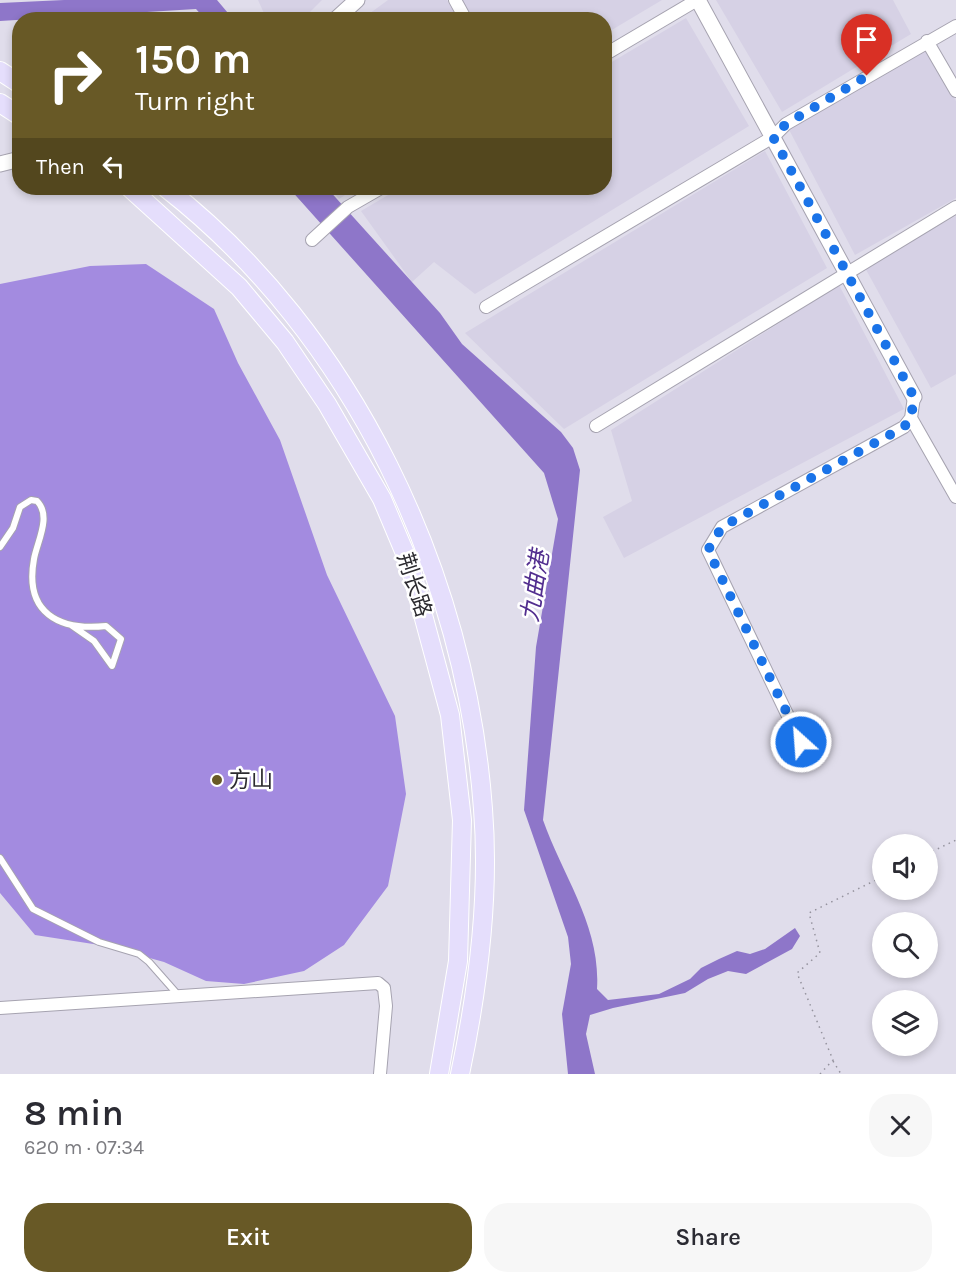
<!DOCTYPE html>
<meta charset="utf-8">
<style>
:root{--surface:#fff;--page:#f7f7f7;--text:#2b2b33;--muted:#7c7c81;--accent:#685926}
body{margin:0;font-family:Karla,"Noto Sans SC",sans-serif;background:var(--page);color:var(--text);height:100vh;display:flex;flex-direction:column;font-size:22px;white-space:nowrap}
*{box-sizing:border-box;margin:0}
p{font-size:20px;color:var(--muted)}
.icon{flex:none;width:33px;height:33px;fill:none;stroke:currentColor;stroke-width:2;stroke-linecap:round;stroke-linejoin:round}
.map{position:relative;height:1074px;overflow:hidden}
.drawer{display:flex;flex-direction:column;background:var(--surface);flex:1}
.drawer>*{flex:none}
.top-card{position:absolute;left:12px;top:12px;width:600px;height:183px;border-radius:24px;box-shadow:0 3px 9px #0003;background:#685926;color:#fff;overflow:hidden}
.controls{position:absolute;left:872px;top:834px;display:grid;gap:12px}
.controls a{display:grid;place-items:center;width:66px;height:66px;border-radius:50%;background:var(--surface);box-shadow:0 3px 9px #0003;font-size:30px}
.pin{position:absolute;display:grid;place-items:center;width:51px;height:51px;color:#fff;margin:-62px -26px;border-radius:50% 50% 50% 0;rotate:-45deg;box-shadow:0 0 6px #0007}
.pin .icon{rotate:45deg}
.me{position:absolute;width:66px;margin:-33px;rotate:334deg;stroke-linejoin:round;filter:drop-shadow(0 0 4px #0008)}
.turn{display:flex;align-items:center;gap:21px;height:126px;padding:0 24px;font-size:27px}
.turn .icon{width:78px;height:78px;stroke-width:2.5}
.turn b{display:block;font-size:42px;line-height:51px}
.then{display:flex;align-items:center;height:57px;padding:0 24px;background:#0003;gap:12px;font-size:22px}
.round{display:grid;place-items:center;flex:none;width:63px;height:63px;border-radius:24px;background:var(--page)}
.head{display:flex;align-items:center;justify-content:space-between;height:102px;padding:0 24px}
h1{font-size:36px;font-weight:600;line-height:45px}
.button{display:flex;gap:12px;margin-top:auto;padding:12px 24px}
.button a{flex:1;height:69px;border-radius:24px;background:var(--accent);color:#fff;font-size:24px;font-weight:600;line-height:69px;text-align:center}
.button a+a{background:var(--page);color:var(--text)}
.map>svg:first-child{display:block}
.built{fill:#d6d1e5}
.forest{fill:#a38be0}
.water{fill:#8e76c9}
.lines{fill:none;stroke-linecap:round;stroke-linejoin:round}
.service-casing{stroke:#a6a3b0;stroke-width:8}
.minor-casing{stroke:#a6a3b0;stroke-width:14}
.tertiary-casing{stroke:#a6a3b0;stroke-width:17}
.primary-casing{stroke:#fff;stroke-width:20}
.path{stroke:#95939e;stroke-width:1.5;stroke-dasharray:1.5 4.5;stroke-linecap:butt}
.service{stroke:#fff;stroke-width:6}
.minor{stroke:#fff;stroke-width:12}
.tertiary{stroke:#fff;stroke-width:15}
.primary{stroke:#e5defc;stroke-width:18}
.route{stroke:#1a73e8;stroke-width:10;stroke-dasharray:0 18}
.poi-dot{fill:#685926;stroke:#fff;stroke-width:2}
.labels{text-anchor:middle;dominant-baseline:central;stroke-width:5;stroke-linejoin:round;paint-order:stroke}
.street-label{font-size:22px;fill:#2c2b30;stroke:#fff}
.poi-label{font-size:22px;fill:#2c2b30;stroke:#fff;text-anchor:start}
.water-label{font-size:24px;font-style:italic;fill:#522e8f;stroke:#fff}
</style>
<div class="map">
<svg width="956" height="1074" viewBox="0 0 956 1074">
<rect width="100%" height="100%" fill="#e0ddeb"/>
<!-- built -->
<path class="built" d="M258,0H322L303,19L267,20Z
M388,0H447L458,19H362Z
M462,0H662L605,34L604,20L473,19Z
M716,0H893L911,34L782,112Z
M686,18L749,126L475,294L434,262L412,282L361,211L400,188H604L605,66Z
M927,49L956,101V198L855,255L786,124Z
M765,151L827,268L564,429L465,333Z
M330,188H356L339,199Z
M956,216V374L931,388L864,266Z
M839,285L904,409L624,558L603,517L632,501L611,430Z"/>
<!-- forest -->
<path class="forest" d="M146,264L214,309L238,363L280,440L327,575L395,716L406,794L388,886L344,945L304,971L244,984L206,981L164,962L106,946L35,935L0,893V284L90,266Z"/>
<!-- water -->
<path class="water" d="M64,0H217L233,19H205L196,9L0,21V3Z
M289,188H327L440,313L462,344L561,432L573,448L580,470L543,820C563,877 601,926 597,989L608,1000L659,994L690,979L701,968L719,959L737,951L750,954L765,949L795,928L800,936L792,949L746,974L728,971L708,979L685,993L613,1008L590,1015L586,1034L595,1074H568L562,1014L571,964L568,937L524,810L536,647L558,519L544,473Z"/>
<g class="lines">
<defs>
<path id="service" d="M0,547L13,528L20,507L31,500L37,501C52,516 37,542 34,559C24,613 59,631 106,626L121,639L112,666L94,641L71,625
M0,858L33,909L99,942L139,954L149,962L179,996"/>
<path id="minor" d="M455,0L466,20
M927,41L956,91
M604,55L697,0
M312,240L348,207L381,188
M486,307L773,137L786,124L956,26
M914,397L911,418L956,497
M596,426L956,207
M801,743L708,550L722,527L904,427L911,418
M0,1008L378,983L384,988L386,1006L380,1074"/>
<path id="tertiary" d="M698,0L914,397
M335,20L357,0
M0,164L20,159"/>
<path id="primary" d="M0,71L20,84
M0,103L20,116
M130,188L239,287L285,342L327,404L382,499L409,563L450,715L462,820L458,961L439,1074
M166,188C353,334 466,574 483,809C490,896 478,989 460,1074"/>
</defs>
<!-- service casing -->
<use href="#service" class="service-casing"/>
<!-- minor casing -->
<use href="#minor" class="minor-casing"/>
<!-- tertiary casing -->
<use href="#tertiary" class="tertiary-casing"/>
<!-- primary casing -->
<use href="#primary" class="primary-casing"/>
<!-- path -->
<path class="path" d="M927,854L956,840
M833,1061L841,1074
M820,1074L833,1060L797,973L820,953L809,913L882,877"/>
<!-- service -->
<use href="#service" class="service"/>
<!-- minor -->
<use href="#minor" class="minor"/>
<!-- tertiary -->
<use href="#tertiary" class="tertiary"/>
<!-- primary -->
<use href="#primary" class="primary"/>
</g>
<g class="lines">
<!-- route -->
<path class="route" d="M801,742L708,550L722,527L904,427L911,418L914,397L773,137L786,124L867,76"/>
</g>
<!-- markers -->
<circle class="poi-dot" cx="217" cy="780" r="6"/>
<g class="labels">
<!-- street labels -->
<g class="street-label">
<text transform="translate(414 585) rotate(72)">荆长路</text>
</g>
<!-- poi labels -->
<g class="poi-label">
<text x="229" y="780">方山</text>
</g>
<!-- water labels -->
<g class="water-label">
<text transform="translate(535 586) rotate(-81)">九曲港</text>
</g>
</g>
</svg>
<div class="controls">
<a><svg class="icon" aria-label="sound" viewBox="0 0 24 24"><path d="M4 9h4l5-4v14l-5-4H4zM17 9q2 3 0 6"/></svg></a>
<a><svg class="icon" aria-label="search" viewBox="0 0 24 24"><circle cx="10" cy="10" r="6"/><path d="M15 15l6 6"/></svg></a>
<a><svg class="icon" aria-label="layers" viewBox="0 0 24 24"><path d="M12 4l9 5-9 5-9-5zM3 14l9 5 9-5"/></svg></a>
</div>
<div class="pin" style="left:867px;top:76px;background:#d93025"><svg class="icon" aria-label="arrive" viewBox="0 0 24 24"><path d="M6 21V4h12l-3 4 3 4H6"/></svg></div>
<svg class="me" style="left:801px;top:742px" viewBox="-20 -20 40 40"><circle r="17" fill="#1a73e8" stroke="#fff" stroke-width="3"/><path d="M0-11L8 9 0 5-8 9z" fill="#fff"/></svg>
<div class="top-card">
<div class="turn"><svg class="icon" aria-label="right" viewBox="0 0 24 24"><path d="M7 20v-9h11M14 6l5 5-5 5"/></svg><div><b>150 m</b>Turn right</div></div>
<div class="then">Then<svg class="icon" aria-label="left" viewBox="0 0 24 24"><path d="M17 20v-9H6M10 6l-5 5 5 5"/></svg></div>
</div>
</div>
<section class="drawer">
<div class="head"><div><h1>8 min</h1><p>620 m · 07:34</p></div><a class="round"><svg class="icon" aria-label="close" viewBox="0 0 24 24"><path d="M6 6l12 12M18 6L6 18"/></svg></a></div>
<div class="button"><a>Exit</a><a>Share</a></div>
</section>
